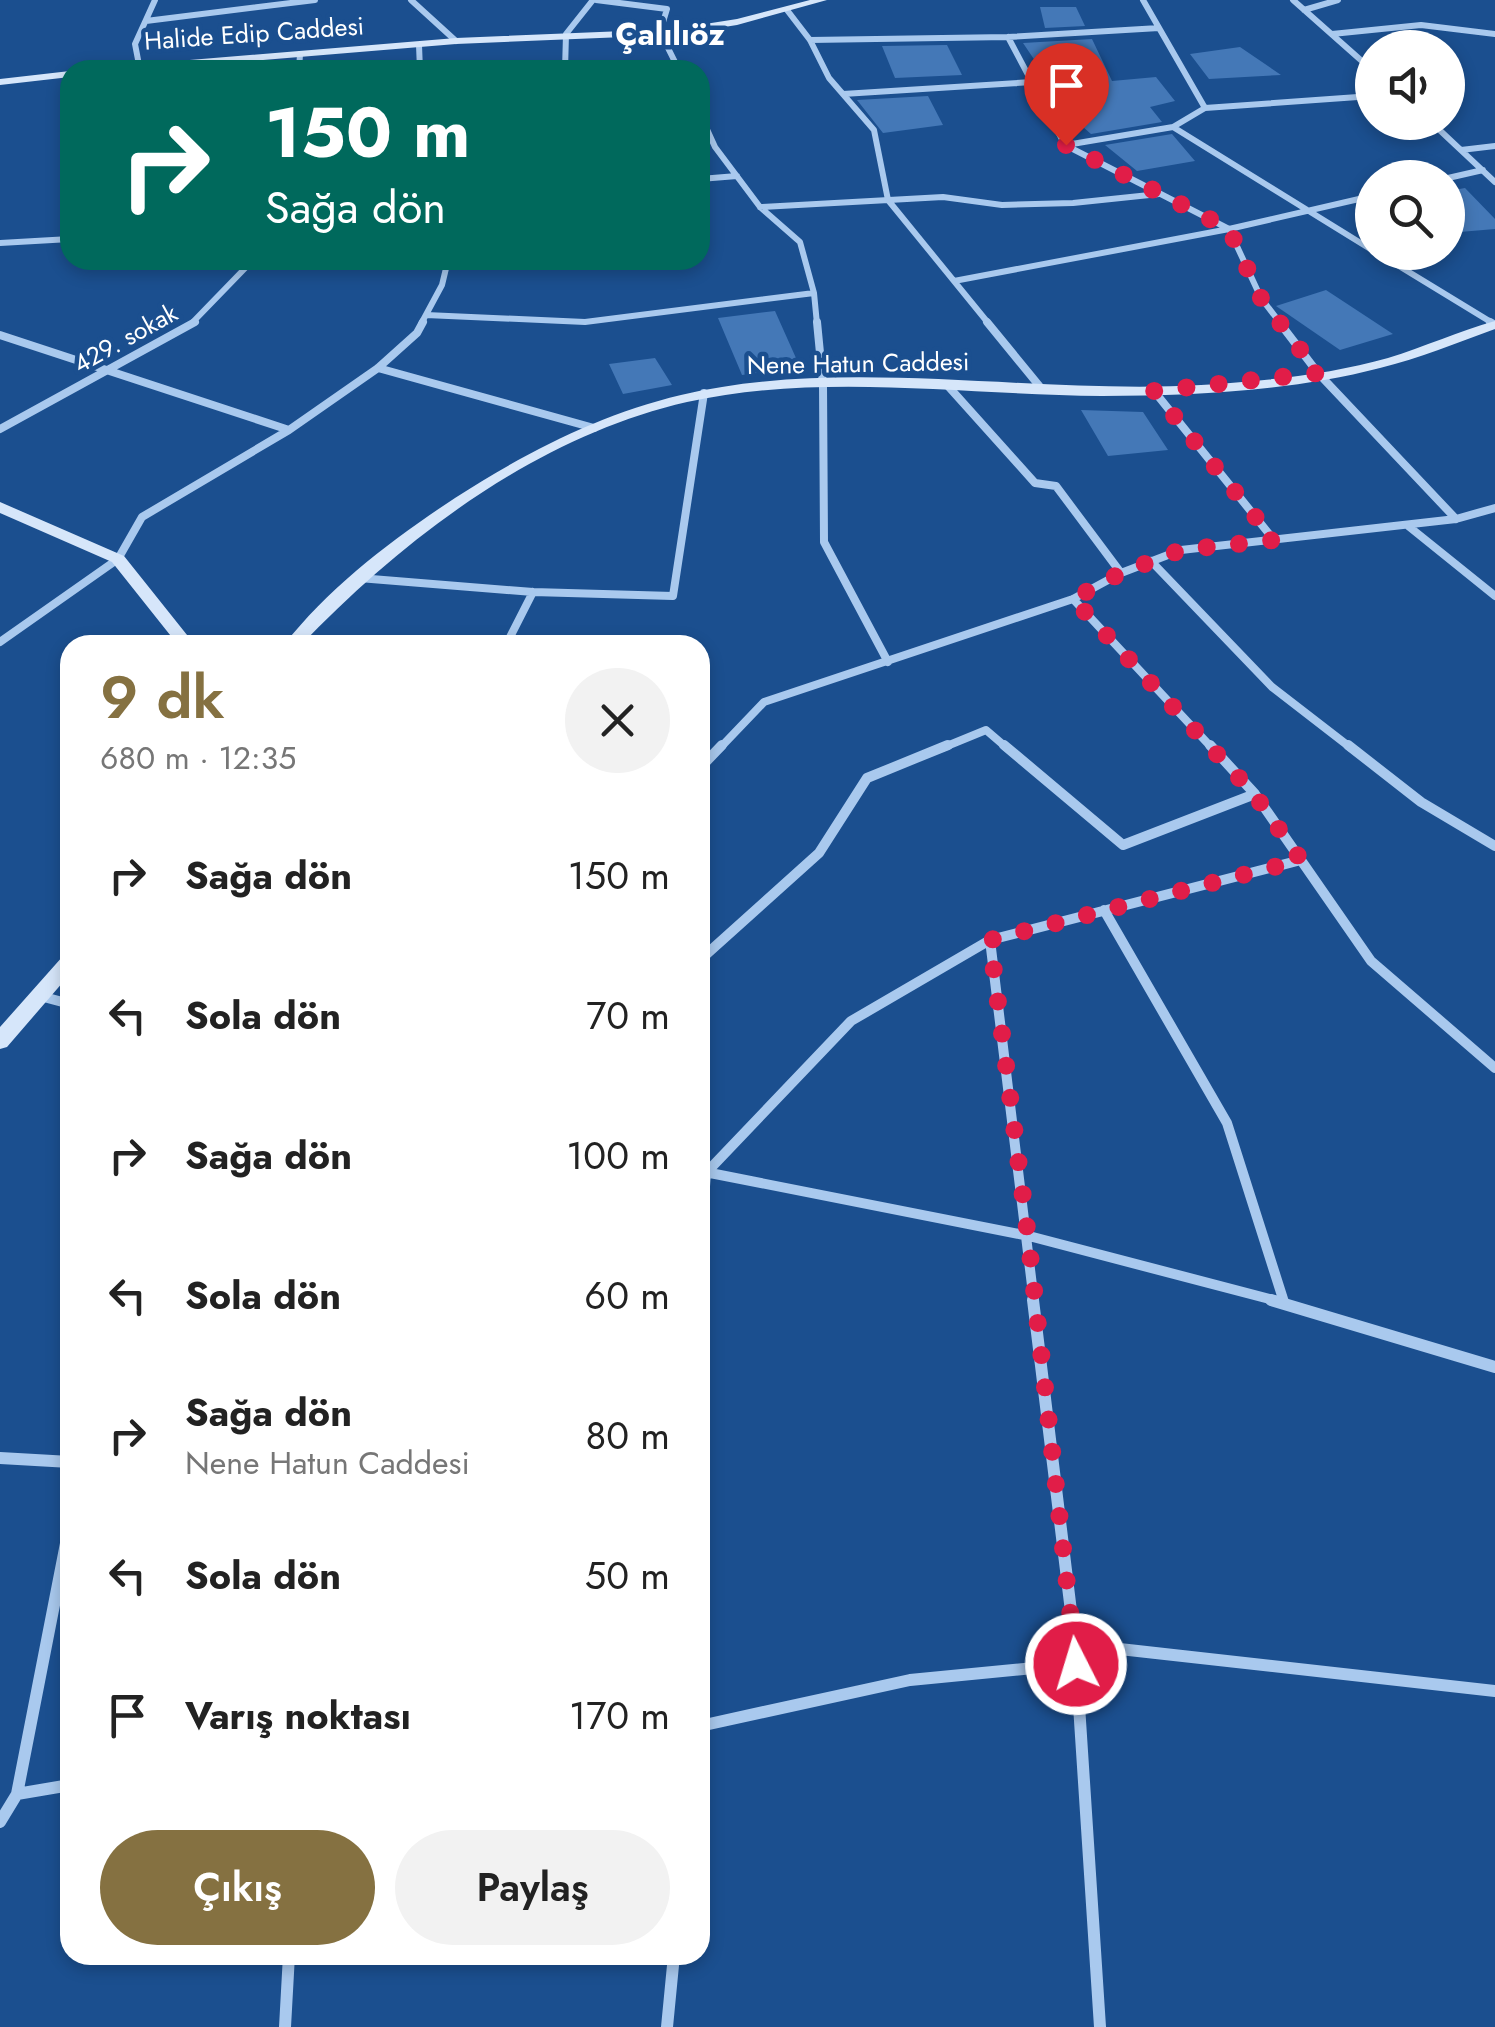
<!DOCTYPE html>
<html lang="tr">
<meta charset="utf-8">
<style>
:root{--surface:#fff;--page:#f2f2f2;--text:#222;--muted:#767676;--accent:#857141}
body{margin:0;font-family:Jost,sans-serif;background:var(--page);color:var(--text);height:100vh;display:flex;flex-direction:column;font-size:38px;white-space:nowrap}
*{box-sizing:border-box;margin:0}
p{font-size:32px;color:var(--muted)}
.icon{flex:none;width:55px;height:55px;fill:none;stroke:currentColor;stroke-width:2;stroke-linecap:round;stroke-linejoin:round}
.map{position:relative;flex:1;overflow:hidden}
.panel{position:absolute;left:60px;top:635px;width:650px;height:1330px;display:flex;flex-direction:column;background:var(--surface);border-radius:30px;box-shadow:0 5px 15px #0003}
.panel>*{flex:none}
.hud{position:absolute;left:60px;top:60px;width:650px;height:210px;border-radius:30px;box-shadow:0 5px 15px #0003;background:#00695c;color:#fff;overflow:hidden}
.controls{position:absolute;left:1355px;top:30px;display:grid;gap:20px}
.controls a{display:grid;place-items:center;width:110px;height:110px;border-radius:50%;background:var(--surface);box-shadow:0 5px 15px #0003;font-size:50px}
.pin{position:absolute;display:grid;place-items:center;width:85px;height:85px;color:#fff;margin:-102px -42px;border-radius:50% 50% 50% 0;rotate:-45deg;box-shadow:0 0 10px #0007}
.pin .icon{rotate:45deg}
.me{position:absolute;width:110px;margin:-55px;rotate:355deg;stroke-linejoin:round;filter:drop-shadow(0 0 8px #0008)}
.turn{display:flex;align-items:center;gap:35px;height:210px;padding:0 40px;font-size:45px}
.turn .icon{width:130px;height:130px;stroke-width:2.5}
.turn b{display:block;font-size:70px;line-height:85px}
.round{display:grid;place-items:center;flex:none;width:105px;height:105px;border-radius:52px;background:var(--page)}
.head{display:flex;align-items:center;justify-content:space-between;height:170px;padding:0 40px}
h1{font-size:60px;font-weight:600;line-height:75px;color:var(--accent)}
.button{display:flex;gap:20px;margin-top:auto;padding:20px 40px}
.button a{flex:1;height:115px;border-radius:60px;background:var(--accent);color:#fff;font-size:40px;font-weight:600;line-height:115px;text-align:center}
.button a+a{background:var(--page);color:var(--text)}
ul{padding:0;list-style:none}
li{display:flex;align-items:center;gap:30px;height:140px;padding:0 40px}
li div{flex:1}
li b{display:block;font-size:38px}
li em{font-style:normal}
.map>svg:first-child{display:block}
.building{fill:#4478b7}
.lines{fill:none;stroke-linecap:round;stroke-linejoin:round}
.street-far3{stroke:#a9c9ee;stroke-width:6}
.street-far2{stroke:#a9c9ee;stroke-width:8}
.street-far1{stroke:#a9c9ee;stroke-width:10}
.street{stroke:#a9c9ee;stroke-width:12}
.secondary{fill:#d6e6fa;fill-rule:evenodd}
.route{stroke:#e11d48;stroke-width:18;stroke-dasharray:0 32.4}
.labels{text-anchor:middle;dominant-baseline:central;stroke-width:9;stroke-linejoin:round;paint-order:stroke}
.far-street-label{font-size:25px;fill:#fff;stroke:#1b4f8f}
.far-district-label{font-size:32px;font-weight:bold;fill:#fff;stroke:#1b4f8f}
</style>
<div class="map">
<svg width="1495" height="2027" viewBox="0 0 1495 2027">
<rect width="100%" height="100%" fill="#1b4f8f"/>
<!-- building -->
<path class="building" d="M1040,7H1076L1085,26L1045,28Z
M1092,39L1112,81L1156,77L1175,101L1150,107L1162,122L1091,134L1075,120L1023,43Z
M947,45L962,75L895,78L882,46Z
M1240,47L1281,75L1209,79L1190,54Z
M928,96L943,125L883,133L857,100Z
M1172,134L1195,161L1137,171L1105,145Z
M1465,188L1495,219V229L1448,233V191Z
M1326,290L1393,334L1340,350L1276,306Z
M775,311L800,367L742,375L718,318Z
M655,358L672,385L623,394L609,364Z
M1081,410L1143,412L1168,450L1108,456Z"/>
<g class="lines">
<!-- street-far3 -->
<path class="street-far3" d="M411,0L456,41
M596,0L667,9L660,32L679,70
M1293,0L1372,70
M787,10L810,40L829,78L874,130L888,200L989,324
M1304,10L1338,0
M146,21L315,0
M1332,34L1421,25L1495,34
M1008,37L1065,145L1229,229L1261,298L1281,324
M810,40L1008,37L1159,28
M419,45L420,70
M140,70L135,44L155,0
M299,70L300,54
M565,70L566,34L593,0
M843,94L1032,82
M1205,108L1372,96
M700,114L715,147L760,207L800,242L814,293L817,324
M1431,122L1495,182
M1173,127L1372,250
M1066,145L1173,127L1205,108L1143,0
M1461,150L1495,146
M1448,178L1483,170
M700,179L737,176
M760,207L943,197L1002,205L1073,203L1159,194
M0,243L70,239
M1376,252L1494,324
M954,281L1229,229L1372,196
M426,315L585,322L814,293
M191,324L253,260
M421,324L442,285L448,260"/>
<!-- street-far2 -->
<path class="street-far2" d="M817,322L823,384L824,542L888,662
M987,322L1041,388
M1279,322L1318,373L1456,519
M1490,322L1495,325
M0,335L289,430
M378,368L594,428
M948,386L1035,483L1056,486L1121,573
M1154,391L1274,540
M0,429L195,322
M1407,525L1495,596
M1151,561L1272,687L1351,748
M359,578L533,592L673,596L704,393
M1073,599L1212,748
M0,642L118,559L142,517L289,430L378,368L417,333L423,322
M506,645L533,592
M720,748L764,702L1073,599L1121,573L1181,550L1456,519L1495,508
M942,748L986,730L1007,748"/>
<!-- street-far1 -->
<path class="street-far1" d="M1004,745L1123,845L1255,794
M1210,745L1255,794L1371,961L1495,1068
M1348,745L1421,802L1495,846
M700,768L722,745
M1104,910L1227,1123L1284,1302
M990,940L1034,1302
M700,960L819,853L867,778L948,745
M40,996L70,1004
M700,1171L1029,1236L1281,1302
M700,1252L706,1173L851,1021L990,940L1301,860"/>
<!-- street -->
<path class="street" d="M1033,1300L1075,1644L1100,2027
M1271,1300L1495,1367
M0,1458L70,1462
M1075,1644L1495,1691
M700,1726L910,1680L1075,1664
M17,1794L70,1785
M0,1822L17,1794L70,1523
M285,2027L289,1955
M667,2027L674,1955"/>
<!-- secondary -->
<path class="secondary" d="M810,0H827L737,25L673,35L456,44L144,70H100L105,67L456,38L673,29L737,19Z
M70,71V77L0,85V79Z
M1495,321V329C1457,343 1420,358 1380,368C1291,391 1194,396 1102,396C965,395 822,372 687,402C538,436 405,537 301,645H284C329,587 394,538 455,498C525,453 600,414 681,395C843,356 1034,395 1201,385C1263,381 1328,375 1388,358C1424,347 1459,331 1495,321Z
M0,502L124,556L195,645H178L112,562L0,513Z
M70,954V974L7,1047L0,1049V1027L63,956Z"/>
</g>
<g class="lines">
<!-- route -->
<path class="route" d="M1066,145L1229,229L1261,298L1318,373L1154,391L1274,540L1181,550L1121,573L1073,599L1254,794L1301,860L990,940L1028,1236L1076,1664"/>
</g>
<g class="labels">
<!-- far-street labels -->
<g class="far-street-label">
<text transform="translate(254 33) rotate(-4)">Halide Edip Caddesi</text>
<text transform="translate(125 338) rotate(-29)">429. sokak</text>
<text transform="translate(858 363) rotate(-1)">Nene Hatun Caddesi</text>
</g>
<!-- far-district labels -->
<g class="far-district-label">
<text x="670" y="34">Çalılıöz</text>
</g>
</g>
</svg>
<div class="controls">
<a><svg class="icon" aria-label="sound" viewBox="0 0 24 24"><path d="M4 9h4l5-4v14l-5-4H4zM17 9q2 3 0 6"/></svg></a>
<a><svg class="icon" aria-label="search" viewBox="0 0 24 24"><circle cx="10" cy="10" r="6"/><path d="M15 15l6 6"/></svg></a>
</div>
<div class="pin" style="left:1066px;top:145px;background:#d93025"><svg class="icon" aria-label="arrive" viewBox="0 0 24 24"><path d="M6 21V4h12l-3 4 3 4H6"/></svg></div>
<svg class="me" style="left:1076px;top:1664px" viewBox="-20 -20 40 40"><circle r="17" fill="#e11d48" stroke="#fff" stroke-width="3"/><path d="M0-11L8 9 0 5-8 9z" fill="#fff"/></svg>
<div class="hud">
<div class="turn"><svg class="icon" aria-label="right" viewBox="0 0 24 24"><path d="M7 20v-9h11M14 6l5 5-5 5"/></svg><div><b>150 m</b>Sağa dön</div></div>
</div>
<section class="panel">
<div class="head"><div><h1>9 dk</h1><p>680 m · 12:35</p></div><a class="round"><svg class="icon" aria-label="close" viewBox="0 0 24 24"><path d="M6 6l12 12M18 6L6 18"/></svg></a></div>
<ul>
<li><svg class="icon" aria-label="right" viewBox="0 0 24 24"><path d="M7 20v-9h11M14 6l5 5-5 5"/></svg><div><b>Sağa dön</b></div><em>150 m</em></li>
<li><svg class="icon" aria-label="left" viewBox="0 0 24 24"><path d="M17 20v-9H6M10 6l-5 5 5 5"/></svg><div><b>Sola dön</b></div><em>70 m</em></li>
<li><svg class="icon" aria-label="right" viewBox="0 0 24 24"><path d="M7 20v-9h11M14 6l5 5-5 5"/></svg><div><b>Sağa dön</b></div><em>100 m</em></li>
<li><svg class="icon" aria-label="left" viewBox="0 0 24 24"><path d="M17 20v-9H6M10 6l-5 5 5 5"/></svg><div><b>Sola dön</b></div><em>60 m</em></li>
<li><svg class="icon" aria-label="right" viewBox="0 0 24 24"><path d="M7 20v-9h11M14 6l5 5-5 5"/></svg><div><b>Sağa dön</b><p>Nene Hatun Caddesi</p></div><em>80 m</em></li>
<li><svg class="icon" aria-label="left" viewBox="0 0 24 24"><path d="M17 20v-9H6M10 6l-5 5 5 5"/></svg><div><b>Sola dön</b></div><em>50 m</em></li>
<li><svg class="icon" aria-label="arrive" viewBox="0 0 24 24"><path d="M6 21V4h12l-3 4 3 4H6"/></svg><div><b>Varış noktası</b></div><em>170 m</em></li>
</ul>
<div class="button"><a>Çıkış</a><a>Paylaş</a></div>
</section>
</div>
